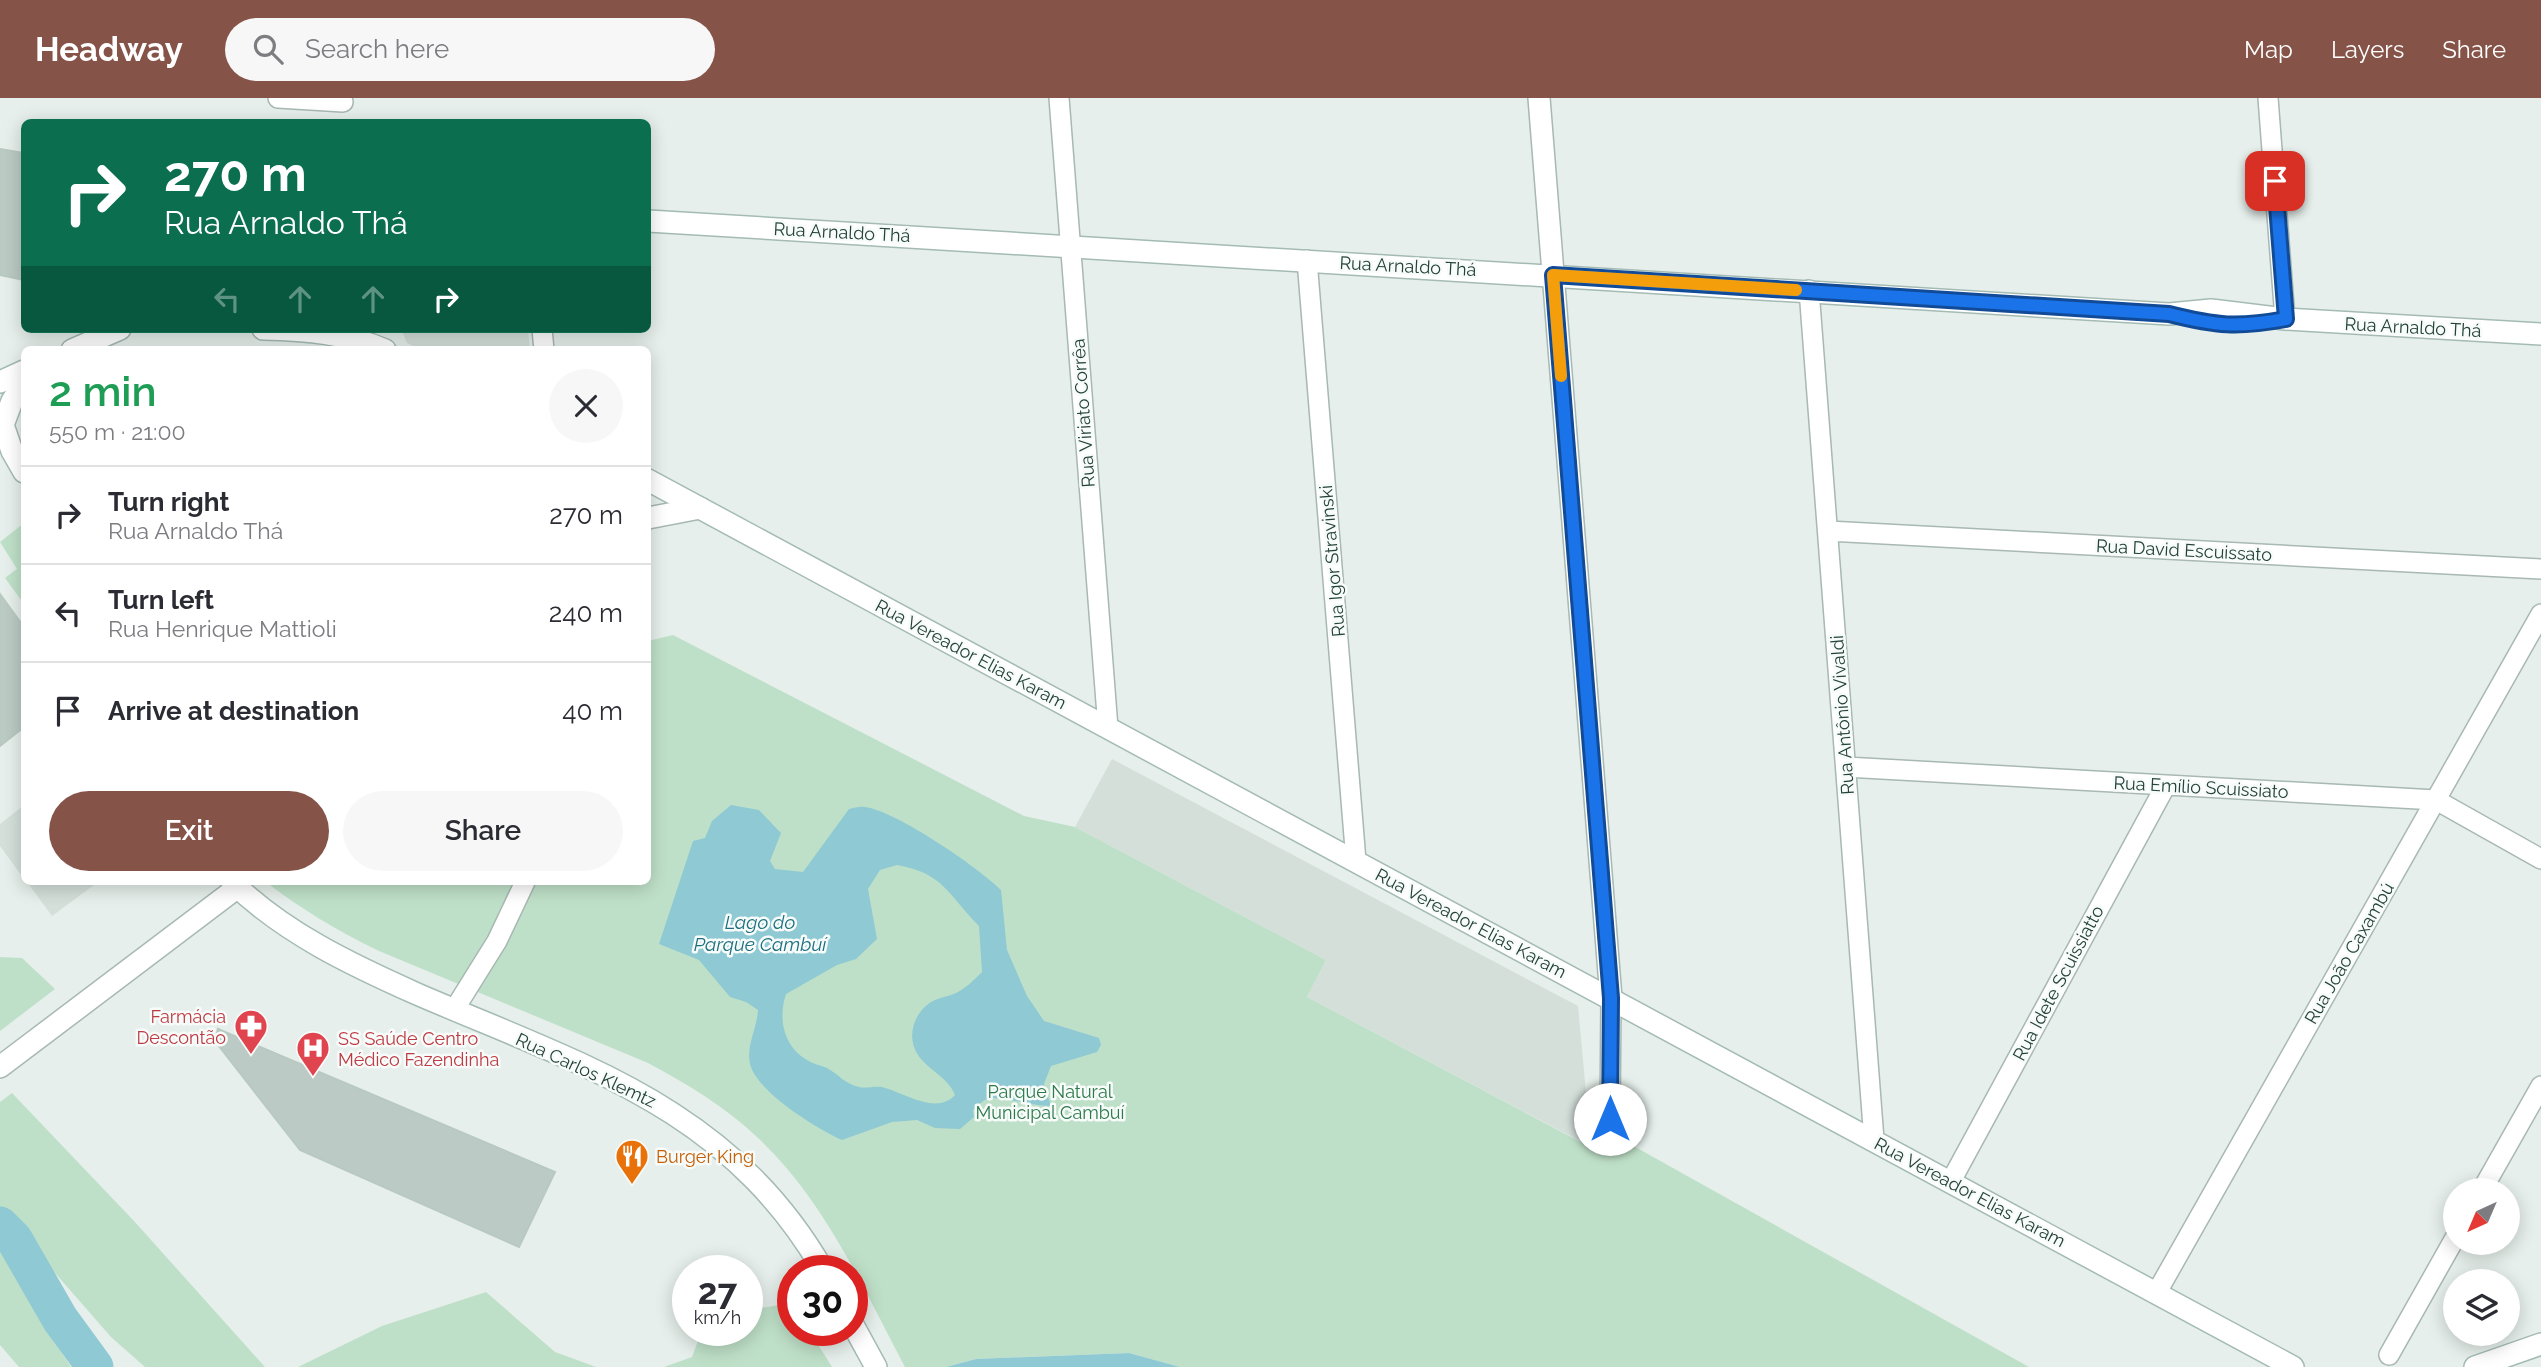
<!DOCTYPE html>
<meta charset="utf-8">
<style>
:root{--surface:#fff;--page:#f7f7f7;--text:#2b2b33;--muted:#7c7c81;--line:#e1e1e2;--accent:#855347}
body{margin:0;font-family:Raleway,sans-serif;background:var(--page);color:var(--text);height:100vh;display:flex;flex-direction:column;font-size:26px;white-space:nowrap}
*{box-sizing:border-box;margin:0}
p{font-size:23px;color:var(--muted)}
.icon{flex:none;width:38px;height:38px;fill:none;stroke:currentColor;stroke-width:2;stroke-linecap:round;stroke-linejoin:round}
.map{position:relative;flex:1;overflow:hidden}
.side{position:absolute;left:21px;top:248px;width:630px;height:539px;display:flex;flex-direction:column;background:var(--surface);border-radius:10px;box-shadow:0 4px 18px #0003}
.side>*{flex:none}
.banner{position:absolute;left:21px;top:21px;width:630px;height:214px;border-radius:10px;box-shadow:0 4px 18px #0003;background:#0b6e4f;color:#fff;overflow:hidden}
.needle{width:46px;rotate:224deg}
.tools{position:absolute;left:2443px;top:1080px;display:grid;gap:14px}
.tools a{display:grid;place-items:center;width:77px;height:77px;border-radius:50%;background:var(--surface);box-shadow:0 4px 18px #0003;font-size:35px}
.speed{position:absolute;left:672px;top:1157px;display:flex;gap:14px;font-size:35px;font-weight:700;text-align:center}
.speed>*{display:grid;place-content:center;width:91px;height:91px;border-radius:50%;background:var(--surface);box-shadow:0 4px 18px #0003;line-height:1}
.speed small{font-size:18px;font-weight:400}
.speed .limit{border:10px solid #d22;background:#fff;color:#111}
.pin{position:absolute;display:grid;place-items:center;width:60px;height:60px;color:#fff;margin:-30px;border-radius:14px;box-shadow:0 4px 10px #0006}
.me{position:absolute;width:77px;margin:-38px;rotate:0deg;stroke-linejoin:round;filter:drop-shadow(0 0 5px #0008)}
.turn{display:flex;align-items:center;gap:24px;height:147px;padding:0 28px;font-size:32px}
.turn .icon{width:91px;height:91px;stroke-width:2.5}
.turn b{display:block;font-size:49px;line-height:60px}
.lanes{display:flex;align-items:center;height:66px;padding:0 28px;background:#0003;justify-content:center;gap:35px;direction:ltr}
.lanes .off{opacity:.35}
.round{display:grid;place-items:center;flex:none;width:74px;height:74px;border-radius:37px;background:var(--page)}
.summary{display:flex;align-items:center;justify-content:space-between;height:119px;padding:0 28px}
h1{font-size:42px;font-weight:600;line-height:52px;color:#1e9e55}
.primary-button{display:flex;gap:14px;margin-top:auto;padding:14px 28px}
.primary-button a{flex:1;height:80px;border-radius:42px;background:var(--accent);color:#fff;font-size:28px;font-weight:600;line-height:80px;text-align:center}
.primary-button a+a{background:var(--page);color:var(--text)}
ul{padding:0;list-style:none}
li{display:flex;align-items:center;gap:21px;height:98px;padding:0 28px;border-top:2px solid var(--line)}
li div{flex:1}
li b{display:block;font-size:26px}
li em{font-style:normal}
header{display:flex;align-items:center;gap:42px;box-sizing:border-box;height:98px;padding:0 35px;background:var(--accent);color:#fff}
header strong{font-size:33px}
nav{display:flex;gap:38px;margin-inline-start:auto;font-size:24px}
.search{width:490px;height:63px;background:var(--page);display:flex;align-items:center;gap:18px;box-sizing:border-box;padding:0 24px;border-radius:38px;color:var(--muted);font-size:26px}
.map>svg:first-child{display:block}
.built{fill:#d4dfda}
.green{fill:#bfe0c8}
.water{fill:#8ec9d4;fill-rule:evenodd}
.lines{fill:none;stroke-linecap:round;stroke-linejoin:round}
.river{stroke:#8ec9d4;stroke-width:37}
.building{fill:#bbcac4;stroke:#b8c9c2;stroke-width:2}
.minor-casing{stroke:#a8b8b2;stroke-width:22}
.tertiary-casing{stroke:#a8b8b2;stroke-width:24}
.secondary-casing{stroke:#a4bbb3;stroke-width:24}
.minor{stroke:#fff;stroke-width:19}
.tertiary{stroke:#fff;stroke-width:21}
.secondary{stroke:#fff;stroke-width:21}
.route-casing{stroke:#114b97;stroke-width:18}
.route{stroke:#1a73e8;stroke-width:12}
.slow{stroke:#f59e0b;stroke-width:12}
.labels{text-anchor:middle;dominant-baseline:central;stroke-width:5;stroke-linejoin:round;paint-order:stroke}
.street-label{font-size:18px;fill:#24423a;stroke:#f7fbf9}
.health-label{font-size:18px;fill:#be3a42;stroke:#f7fbf9;text-anchor:end}
.park-label{font-size:18px;fill:#2d7a4b;stroke:#f7fbf9}
.food-label{font-size:18px;fill:#c56008;stroke:#f7fbf9;text-anchor:start}
.water-label{font-size:19px;font-style:italic;fill:#1c6f80;stroke:#f7fbf9}
</style>
<header>
<strong>Headway</strong>
<div class="search"><svg class="icon" aria-label="search" viewBox="0 0 24 24"><circle cx="10" cy="10" r="6"/><path d="M15 15l6 6"/></svg>Search here</div>
<nav><a>Map</a><a>Layers</a><a>Share</a></nav>
</header>
<div class="map">
<svg width="2541" height="1269" viewBox="0 0 2541 1269">
<rect width="100%" height="100%" fill="#e6efeb"/>
<!-- built -->
<path class="built" d="M401,231H528L530,252H421L407,245Z
M1112,661L1578,908L1591,1049L1307,899L1326,862L1075,729Z
M24,707V781L0,748V726Z
M27,784H98L52,818Z"/>
<!-- green -->
<path class="green" d="M24,425V506L5,480L17,471L0,444Z
M673,537L1024,718L1075,729L1326,862L1307,899L1590,1049L1588,1025L1621,1041L2029,1269H1180L1129,1255L976,1261L946,1269H905C863,1190 825,1103 758,1040C726,1009 687,986 648,965L379,853C338,833 302,812 266,784H648V543Z
M0,859L22,860L55,891L0,933Z
M12,995L134,1123L265,1269H145L111,1239L0,1112V1004Z
M0,1144L40,1222L71,1269H19L0,1247Z
M486,1194L555,1254L596,1269H298L382,1228Z
M793,1205V1232H809L832,1269H664L692,1259L702,1232H747V1212Z"/>
<!-- water -->
<path class="water" d="M731,707L759,712L781,735L770,763L775,771L803,774L849,711C854,710 860,708 865,709C896,713 978,769 1001,792L1007,852L1027,898L1044,923L1099,940L1101,947L1097,954L1051,968L1044,986L1051,1008C1030,1008 1010,1000 992,1000C984,1000 979,1007 973,1012L974,1019L960,1031L935,1030L917,1022L892,1024L842,1042C816,1030 757,994 750,966C746,947 757,931 758,912L746,904L730,899L699,862L659,846L693,743L705,740L712,723ZM897,767C944,775 948,797 979,828L982,874C974,882 966,890 956,895C950,898 942,899 935,902C915,911 905,938 918,957C929,973 948,979 955,997C936,1017 907,996 885,990C877,987 867,991 859,989C845,986 838,976 827,970C820,967 813,966 807,962C783,948 778,920 786,896L837,867L856,861L877,841L868,791L880,772Z
M1129,1255L1180,1269H946L976,1261Z"/>
<g class="lines">
<!-- river -->
<path class="river" d="M0,1127L14,1141L60,1221L95,1269"/>
</g>
<!-- building -->
<path class="building" d="M0,51L24,55V182L0,177Z
M0,496L24,529V629L0,648Z
M218,931L555,1074L519,1149L300,1052L215,943Z"/>
<g class="lines">
<defs>
<path id="minor" d="M278,0L343,4
M1059,0L1108,630
M2268,0L2285,221
M1307,162L1356,763
M1809,192L1874,1042
M542,231L544,252
M1828,433L2541,471
M1846,669L2436,702L2541,761
M454,912L497,843L525,784
M1610,1021L1611,900
M1951,1083L2166,687
M2482,1092L2541,988
M2157,1194L2541,516
M2389,1257L2455,1140"/>
<path id="tertiary" d="M1539,0L1611,900
M648,420L700,410
M0,969L238,789"/>
<path id="secondary" d="M648,123L2169,216L2211,212L2285,221L2541,236
M263,231C306,232 346,235 385,252
M72,252L120,231
M0,284L24,273
M3,327L12,353L24,374
M3,327L12,303L24,284
M648,382L2293,1269
M232,784C284,835 352,867 417,896C579,966 729,1009 823,1172
M852,1225L876,1269
M2475,1269L2541,1246"/>
</defs>
<!-- minor casing -->
<use href="#minor" class="minor-casing"/>
<!-- tertiary casing -->
<use href="#tertiary" class="tertiary-casing"/>
<!-- secondary casing -->
<use href="#secondary" class="secondary-casing"/>
<!-- minor -->
<use href="#minor" class="minor"/>
<!-- tertiary -->
<use href="#tertiary" class="tertiary"/>
<!-- secondary -->
<use href="#secondary" class="secondary"/>
</g>
<g class="lines">
<defs>
<path id="route" d="M1610,1021L1611,900L1553,177L2169,216C2217,228 2237,230 2286,221L2275,83"/>
</defs>
<!-- route casing -->
<use href="#route" class="route-casing"/>
<!-- route -->
<use href="#route" class="route"/>
<!-- slow -->
<path class="slow" d="M1561,278L1553,177L1796,192"/>
</g>
<!-- icons -->
<defs>
<symbol id="pharmacy-pin" viewBox="-11 -11 22 30"><path d="M0 17L-7.5 6A9.5 9.5 0 1 1 7.5 6Z" fill="#e0444e" stroke="#f7fbf9"/><path d="M-2-6h4v4h4v4h-4v4h-4v-4h-4v-4h4Z" fill="#fff"/></symbol>
<symbol id="hospital-pin" viewBox="-11 -11 22 30"><path d="M0 17L-7.5 6A9.5 9.5 0 1 1 7.5 6Z" fill="#e0444e" stroke="#f7fbf9"/><path d="M-5-5h3v3.5h4V-5h3V5h-3V1.5h-4V5h-3Z" fill="#fff"/></symbol>
<symbol id="restaurant-pin" viewBox="-11 -11 22 30"><path d="M0 17L-7.5 6A9.5 9.5 0 1 1 7.5 6Z" fill="#e8710a" stroke="#f7fbf9"/><path d="M-5-6h1v4h1v-4h1v4h1v-4h1v5L-1.5 .5V6h-2V.5L-5-1ZM5-6V6H3V1.5H1.5Q1.5-4 5-6Z" fill="#fff"/></symbol>
</defs>
<g fill-rule="evenodd">
<use href="#pharmacy-pin" x="232" y="909" width="38" height="52"/>
<use href="#hospital-pin" x="294" y="931" width="38" height="52"/>
<use href="#restaurant-pin" x="613" y="1039" width="38" height="52"/>
</g>
<g class="labels">
<!-- street labels -->
<g class="street-label">
<text transform="translate(842 134) rotate(3)">Rua Arnaldo Thá</text>
<text transform="translate(1408 168) rotate(3)">Rua Arnaldo Thá</text>
<text transform="translate(2413 229) rotate(3)">Rua Arnaldo Thá</text>
<text transform="translate(1083 315) rotate(-94)">Rua Viriato Corrêa</text>
<text transform="translate(2184 452) rotate(3)">Rua David Escuissato</text>
<text transform="translate(1332 463) rotate(-95)">Rua Igor Stravinski</text>
<text transform="translate(971 556) rotate(28)">Rua Vereador Elias Karam</text>
<text transform="translate(1842 617) rotate(-94)">Rua Antônio Vivaldi</text>
<text transform="translate(2201 689) rotate(3)">Rua Emílio Scuissiato</text>
<text transform="translate(1471 825) rotate(28)">Rua Vereador Elias Karam</text>
<text transform="translate(2349 855) rotate(-60)">Rua João Caxambú</text>
<text transform="translate(2058 885) rotate(-62)">Rua Idete Scuissiatto</text>
<text transform="translate(586 972) rotate(25)">Rua Carlos Klemtz</text>
<text transform="translate(1970 1094) rotate(28)">Rua Vereador Elias Karam</text>
</g>
<!-- health labels -->
<g class="health-label">
<text x="226" y="918">Farmácia<tspan x="226" dy="21">Descontão</tspan></text>
<text x="338" y="940" text-anchor="start">SS Saúde Centro<tspan x="338" dy="21">Médico Fazendinha</tspan></text>
</g>
<!-- park labels -->
<g class="park-label">
<text x="1050" y="993">Parque Natural<tspan x="1050" dy="21">Municipal Cambuí</tspan></text>
</g>
<!-- food labels -->
<g class="food-label">
<text x="656" y="1058">Burger King</text>
</g>
<!-- water labels -->
<g class="water-label">
<text x="760" y="824">Lago do<tspan x="760" dy="22">Parque Cambuí</tspan></text>
</g>
</g>
</svg>
<div class="tools">
<a><svg class="needle" viewBox="-14 -14 28 28"><path d="M0-13l5 13h-10z" fill="#e53935"/><path d="M0 13l5-13h-10z" fill="#7c7c81"/></svg></a>
<a><svg class="icon" aria-label="layers" viewBox="0 0 24 24"><path d="M12 4l9 5-9 5-9-5zM3 14l9 5 9-5"/></svg></a>
</div>
<div class="speed"><div>27<small>km/h</small></div><div class="limit">30</div></div>
<div class="pin" style="left:2275px;top:83px;background:#d93025"><svg class="icon" aria-label="arrive" viewBox="0 0 24 24"><path d="M6 21V4h12l-3 4 3 4H6"/></svg></div>
<svg class="me" style="left:1610px;top:1021px" viewBox="-20 -20 40 40"><circle r="19" fill="#fff"/><path d="M0-13L10 11 0 6-10 11z" fill="#1a73e8"/></svg>
<div class="banner">
<div class="turn"><svg class="icon" aria-label="right" viewBox="0 0 24 24"><path d="M7 20v-9h11M14 6l5 5-5 5"/></svg><div><b>270 m</b>Rua Arnaldo Thá</div></div>
<div class="lanes"><svg class="icon off" aria-label="left" viewBox="0 0 24 24"><path d="M17 20v-9H6M10 6l-5 5 5 5"/></svg><svg class="icon off" aria-label="ahead" viewBox="0 0 24 24"><path d="M12 20V5M6 11l6-6 6 6"/></svg><svg class="icon off" aria-label="ahead" viewBox="0 0 24 24"><path d="M12 20V5M6 11l6-6 6 6"/></svg><svg class="icon" aria-label="right" viewBox="0 0 24 24"><path d="M7 20v-9h11M14 6l5 5-5 5"/></svg></div>
</div>
<section class="side">
<div class="summary"><div><h1>2 min</h1><p>550 m · 21:00</p></div><a class="round"><svg class="icon" aria-label="close" viewBox="0 0 24 24"><path d="M6 6l12 12M18 6L6 18"/></svg></a></div>
<ul>
<li><svg class="icon" aria-label="right" viewBox="0 0 24 24"><path d="M7 20v-9h11M14 6l5 5-5 5"/></svg><div><b>Turn right</b><p>Rua Arnaldo Thá</p></div><em>270 m</em></li>
<li><svg class="icon" aria-label="left" viewBox="0 0 24 24"><path d="M17 20v-9H6M10 6l-5 5 5 5"/></svg><div><b>Turn left</b><p>Rua Henrique Mattioli</p></div><em>240 m</em></li>
<li><svg class="icon" aria-label="arrive" viewBox="0 0 24 24"><path d="M6 21V4h12l-3 4 3 4H6"/></svg><div><b>Arrive at destination</b></div><em>40 m</em></li>
</ul>
<div class="primary-button"><a>Exit</a><a>Share</a></div>
</section>
</div>
